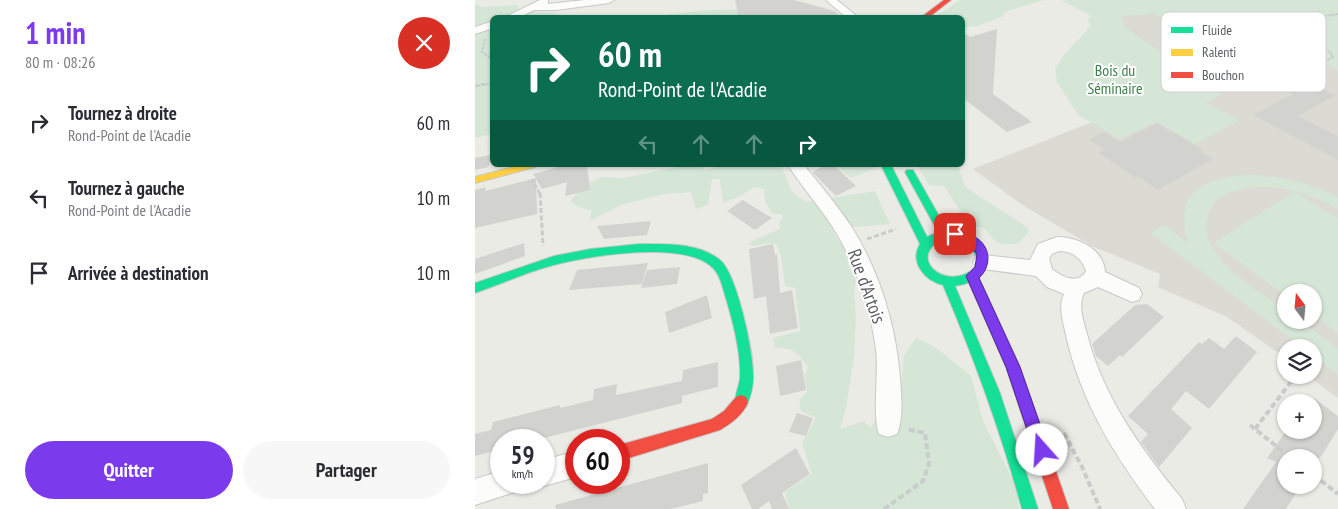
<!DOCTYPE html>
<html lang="fr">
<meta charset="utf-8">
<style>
:root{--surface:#fff;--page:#f7f7f7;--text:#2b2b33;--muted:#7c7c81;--accent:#7c3aed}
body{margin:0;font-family:"PT Sans Narrow",sans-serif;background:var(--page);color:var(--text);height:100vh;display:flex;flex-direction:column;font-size:19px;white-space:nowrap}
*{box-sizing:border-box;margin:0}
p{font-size:16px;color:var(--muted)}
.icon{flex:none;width:28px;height:28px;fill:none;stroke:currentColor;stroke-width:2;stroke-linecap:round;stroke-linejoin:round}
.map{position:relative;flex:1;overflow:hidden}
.details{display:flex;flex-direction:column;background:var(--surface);width:475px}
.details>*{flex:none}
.guide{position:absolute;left:15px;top:15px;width:475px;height:152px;border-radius:8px;box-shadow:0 1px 4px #0004;background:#0b6e4f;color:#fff;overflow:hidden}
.needle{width:32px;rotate:344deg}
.fabs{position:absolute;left:802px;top:284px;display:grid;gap:10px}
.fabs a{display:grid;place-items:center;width:45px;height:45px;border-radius:50%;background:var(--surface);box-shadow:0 1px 4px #0004;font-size:25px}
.speed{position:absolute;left:15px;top:429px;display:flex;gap:10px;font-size:25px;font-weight:700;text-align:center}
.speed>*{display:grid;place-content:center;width:65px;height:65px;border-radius:50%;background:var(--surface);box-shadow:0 1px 4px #0004;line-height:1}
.speed small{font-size:12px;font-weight:400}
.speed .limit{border:8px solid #d22;background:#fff;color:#111}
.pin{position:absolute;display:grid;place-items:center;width:42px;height:42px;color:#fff;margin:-21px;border-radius:10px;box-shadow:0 2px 8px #0006}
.me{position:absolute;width:55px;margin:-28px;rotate:341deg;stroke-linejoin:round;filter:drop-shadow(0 0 4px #0008)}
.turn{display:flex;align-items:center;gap:18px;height:105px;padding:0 25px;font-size:22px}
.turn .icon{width:65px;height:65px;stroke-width:2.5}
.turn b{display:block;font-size:35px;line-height:42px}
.lanes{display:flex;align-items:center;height:48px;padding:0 25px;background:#0003;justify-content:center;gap:25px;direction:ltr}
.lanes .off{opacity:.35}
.round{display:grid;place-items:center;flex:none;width:52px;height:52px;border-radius:26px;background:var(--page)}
.headline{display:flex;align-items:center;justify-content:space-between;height:85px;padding:0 25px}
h1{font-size:30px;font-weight:700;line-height:38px;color:var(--accent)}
.cta{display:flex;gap:10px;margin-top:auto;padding:10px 25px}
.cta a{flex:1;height:58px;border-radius:30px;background:var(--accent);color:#fff;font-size:20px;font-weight:700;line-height:58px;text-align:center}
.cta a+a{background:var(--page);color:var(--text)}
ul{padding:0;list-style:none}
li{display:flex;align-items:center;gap:15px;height:75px;padding:0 25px}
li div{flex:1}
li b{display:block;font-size:19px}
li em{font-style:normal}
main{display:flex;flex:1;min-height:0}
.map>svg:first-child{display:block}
.education{fill:#dbdbd4;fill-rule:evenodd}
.green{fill:#d5e6d6}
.building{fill:#d2d2cf}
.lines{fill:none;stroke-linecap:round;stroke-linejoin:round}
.street-casing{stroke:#c8c8c6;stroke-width:2}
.fast-casing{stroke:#c7c8c6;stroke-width:2}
.slow-casing{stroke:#c7c8c6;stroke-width:2}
.jam-casing{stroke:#c7c8c6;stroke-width:2}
.path-far3{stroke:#c8ccca;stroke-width:2;stroke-dasharray:3 1;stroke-linecap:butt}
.path-far2{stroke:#c8ccca;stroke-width:2.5;stroke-dasharray:4 2;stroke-linecap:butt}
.path-far1{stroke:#c8ccca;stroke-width:3;stroke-dasharray:5 2.5;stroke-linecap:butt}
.path{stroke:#c8ccca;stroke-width:4;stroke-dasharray:6 3;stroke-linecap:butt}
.street{fill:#fcfcfb;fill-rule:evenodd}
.fast{fill:#16e098;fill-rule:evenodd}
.slow{fill:#ffcf43;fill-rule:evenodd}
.jam{fill:#f24e42;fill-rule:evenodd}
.route{fill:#7c3aed;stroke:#51269a}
.labels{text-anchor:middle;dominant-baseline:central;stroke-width:4;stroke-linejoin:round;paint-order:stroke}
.far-park-label{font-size:16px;fill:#3d814c;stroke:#fff}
.street-label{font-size:19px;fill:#5c5e63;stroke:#fff}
.key{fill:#fff;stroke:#cecfd0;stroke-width:1}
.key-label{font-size:14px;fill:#5c5e63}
</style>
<main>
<section class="details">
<div class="headline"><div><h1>1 min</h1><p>80 m · 08:26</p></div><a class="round" style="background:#d93025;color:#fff"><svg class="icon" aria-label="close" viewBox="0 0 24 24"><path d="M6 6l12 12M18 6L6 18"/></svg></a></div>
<ul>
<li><svg class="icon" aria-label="right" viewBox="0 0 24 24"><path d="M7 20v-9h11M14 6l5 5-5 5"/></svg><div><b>Tournez à droite</b><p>Rond-Point de l'Acadie</p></div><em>60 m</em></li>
<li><svg class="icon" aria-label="left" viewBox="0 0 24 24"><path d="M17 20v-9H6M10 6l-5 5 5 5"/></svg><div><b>Tournez à gauche</b><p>Rond-Point de l'Acadie</p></div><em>10 m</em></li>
<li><svg class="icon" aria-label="arrive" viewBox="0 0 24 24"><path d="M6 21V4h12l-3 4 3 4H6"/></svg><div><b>Arrivée à destination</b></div><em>10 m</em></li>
</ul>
<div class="cta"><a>Quitter</a><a>Partager</a></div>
</section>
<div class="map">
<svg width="863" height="509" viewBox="0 0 863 509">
<rect width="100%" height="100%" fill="#ebebe6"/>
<!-- education -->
<path class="education" d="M599,0H777L863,43V398L832,375H839V348H811V358L752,317L683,287L685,274L617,246L549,206L498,169L716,83ZM811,292H839V320H811Z"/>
<!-- green -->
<path class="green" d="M485,0H569L529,12V16L503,26L488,27V18H458Z
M586,0H863V70L820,48L789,60L782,57L784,54L801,45L760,22L732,25V28C715,32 693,21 679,13L668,15L647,16L649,27L747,94L731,103L765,120L720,144L682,122L644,139L603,115L582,82L580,69L589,55L615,27L613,19L616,16Z
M3,4L5,7L41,5L46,11L80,13L86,17L18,18L17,27L0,29V5Z
M276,9L268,17L165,18L231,10Z
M17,28V134L0,138V35Z
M213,165H227L229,170L249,165H306L317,192L331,202L400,191L415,224L358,229L362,239L375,252L373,263L381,281L379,291L381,317L379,356L371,408L365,429L389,421L395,428L403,417L425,397L429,355L441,338L460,347L496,376L508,421L543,490L544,509H314L310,492L337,474L327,443L341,418L326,411C323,403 325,397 332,392L330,375L333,367C323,353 318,347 300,348L298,338L325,331L320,288L310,286L307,261L302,245L297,243L278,246L274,244C279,238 297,233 305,229L304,224L308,217L306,214H297L290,201L289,189L280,187L265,196L248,203L245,179H237L233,205L221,209L216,192L189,194L146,205L114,221L117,211L104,207L95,201L110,186L125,177L148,178Z
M361,165H405V166L376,178Z
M442,165H483L490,186L493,189L552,227L554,232L542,244H526L520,241L510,229L493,223L469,186L454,185Z
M771,175C803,175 835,183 863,197V209C832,192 792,179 757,192C746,196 737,202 733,214C728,228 734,244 743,256C760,279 789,294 811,311V320H824L863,348V375L839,356V348L827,347L676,233L689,225L713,243C699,194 726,178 771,175Z
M819,192L863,218V333L839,316V292H811V296L739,243Z"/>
<!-- building -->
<path class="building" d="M260,0H319L360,11L367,18H264Z
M704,25L861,95L823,116L863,136V160L778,115L818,94L685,32Z
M522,29L518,94L557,122L532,132L488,98V32L495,37Z
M682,123L728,150L726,152L738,159L683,190L663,176L661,178L623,152L629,150L614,139L630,132L645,142Z
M15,155L14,167L0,170V158Z
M90,165H112L115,190L90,196L92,182L67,189L61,179L62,214L0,228V190L11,187L10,191L61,178L58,174Z
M351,165H359L381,186L361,196L337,172Z
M268,200L282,209L297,218L280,230L252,211Z
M176,221L172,235L129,239L122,226Z
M49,243L50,256L0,274V259Z
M298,244L300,255L302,254L305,293L317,290L323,328L295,334L291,296L279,299L274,249Z
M173,263L167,284L94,290L102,270Z
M205,267L202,284L166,288L172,270Z
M232,295L237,318L194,333L190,312Z
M672,304L689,317L647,357L645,355L633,366L621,356L617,344L660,305Z
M761,336L782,352L734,409L711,391L696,409L717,428L684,467L666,442L673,434L653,416L724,342L727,344L734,338L749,349Z
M326,360L331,390L305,396L301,366Z
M243,362V387L207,396V403L61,440H26V449L0,456V434L16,430L18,422L85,405V408L118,400L119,389L142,384L141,395L207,381L208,370Z
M839,398L863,416V429L845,458H811V485H826L811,509H768L801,462L792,458L812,430H839Z
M322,413L338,418L331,436L314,432Z
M321,448L335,474L307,493L314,509H297L294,501L283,509H277L266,485Z
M233,463V493L228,494V501L196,509H81L80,505Z"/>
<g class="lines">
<defs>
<path id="street" d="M65,0H73V4L110,0H139L134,3L81,10H59L43,18H28Z
M351,0H362L384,18H372Z
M18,21V28L0,34V27Z
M313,165H329C345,185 362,205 376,226C404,270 421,325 425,377C426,395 429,417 422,434L413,437L404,434C397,415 404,373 401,350C396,310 382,269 362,234C348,210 328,189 313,165Z
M582,237C603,237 629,249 630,272L664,288L667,294L664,300L657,302L623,287L609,293C603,306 608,320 612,334C628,397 666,449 707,499L711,509H680C640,457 605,400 591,335C588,322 583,307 589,294L572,287L561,276L508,269L501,267L498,262L501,257L508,255L555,260L563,244ZM584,251C597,251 607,258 611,271C603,285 587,277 577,269L574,258L577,254Z
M101,451V477L69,486L61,482H69V460Z
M26,471V482H47L43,491L0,505V479Z"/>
<path id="fast" d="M406,165H416L452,237L463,232L430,172L432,170H438L472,230C516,234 531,278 480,286L525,393L563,509H547C526,432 499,358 468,285C450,281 434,262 445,244ZM470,238C476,239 483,239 489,242C500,249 508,264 494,272C466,289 431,255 470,238Z
M164,244C190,244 223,242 245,260C262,274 278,351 278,373C279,385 276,396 271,407L266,409L261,407C258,399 264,387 265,378C266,350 257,318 249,292C247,284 244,274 238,268C210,239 108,256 72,267C47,274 24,285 0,293V283L79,256L115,249Z"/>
<path id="slow" d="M45,165H62L60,167L0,183V177Z"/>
<path id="jam" d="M469,0H476L453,18H445Z
M497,271L501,273L503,276L545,367L594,509H578L531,367L491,276L493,273Z
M266,395L271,397L273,402C268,415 257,423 245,430L144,461V445L237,419L249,411L261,397Z"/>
</defs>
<!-- street casing -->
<use href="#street" class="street-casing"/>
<!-- fast casing -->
<use href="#fast" class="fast-casing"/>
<!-- slow casing -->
<use href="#slow" class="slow-casing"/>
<!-- jam casing -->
<use href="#jam" class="jam-casing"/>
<!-- path-far3 -->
<path class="path-far3" d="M10,39L7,52L18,60
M849,62L858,57L855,52L837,44L829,30L816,22L863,14
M2,86L18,83"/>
<!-- path-far2 -->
<path class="path-far2" d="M0,86L10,84
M57,179L65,194"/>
<!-- path-far1 -->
<path class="path-far1" d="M65,193L68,246
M392,239L421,229"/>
<!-- path -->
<path class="path" d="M775,425L816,458
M780,429L819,378
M589,433L608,469L625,509
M839,475L863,494
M409,509L448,481L454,464L450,433L431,429"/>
<!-- street -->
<use href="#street" class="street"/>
<!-- fast -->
<use href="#fast" class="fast"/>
<!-- slow -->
<use href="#slow" class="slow"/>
<!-- jam -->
<use href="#jam" class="jam"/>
</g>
<!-- route -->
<path class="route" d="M480,230C487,232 494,234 500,237C516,246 517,266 504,278L545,367L574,450L572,456L567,458L561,456L531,367L491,276L500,267L502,254L493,243L477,237L475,234L477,231Z"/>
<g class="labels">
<!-- far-park labels -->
<g class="far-park-label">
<text x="640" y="70">Bois du<tspan x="640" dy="18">Séminaire</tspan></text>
</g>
<!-- street labels -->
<g class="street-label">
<text transform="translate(392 286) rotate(70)">Rue d'Artois</text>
</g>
</g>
<!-- legend -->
<rect x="686" y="12" width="165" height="80" rx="8" class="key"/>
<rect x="696" y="27" width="22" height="6" fill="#16e098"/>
<rect x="696" y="49" width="22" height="7" fill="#ffcf43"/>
<rect x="696" y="72" width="22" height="6" fill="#f24e42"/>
<g class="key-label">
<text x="727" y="35">Fluide</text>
<text x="727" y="57">Ralenti</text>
<text x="727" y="80">Bouchon</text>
</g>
</svg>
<div class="fabs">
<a><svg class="needle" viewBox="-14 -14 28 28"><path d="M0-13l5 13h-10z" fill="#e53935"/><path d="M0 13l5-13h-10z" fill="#7c7c81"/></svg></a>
<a><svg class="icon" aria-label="layers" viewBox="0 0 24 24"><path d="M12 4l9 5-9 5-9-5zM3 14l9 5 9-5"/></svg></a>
<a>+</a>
<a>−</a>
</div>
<div class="speed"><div>59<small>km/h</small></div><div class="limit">60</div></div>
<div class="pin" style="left:480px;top:234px;background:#d93025"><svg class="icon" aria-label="arrive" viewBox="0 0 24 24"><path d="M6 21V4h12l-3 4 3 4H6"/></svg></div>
<svg class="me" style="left:567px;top:450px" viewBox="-20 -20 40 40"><circle r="19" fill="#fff"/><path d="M0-13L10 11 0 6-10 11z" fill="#7c3aed"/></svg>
<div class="guide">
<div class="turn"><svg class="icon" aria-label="right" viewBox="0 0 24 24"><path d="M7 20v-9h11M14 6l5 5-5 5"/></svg><div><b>60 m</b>Rond-Point de l'Acadie</div></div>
<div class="lanes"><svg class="icon off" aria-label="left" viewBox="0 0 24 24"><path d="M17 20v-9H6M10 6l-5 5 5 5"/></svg><svg class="icon off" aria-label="ahead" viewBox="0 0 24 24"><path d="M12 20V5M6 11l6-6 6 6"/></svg><svg class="icon off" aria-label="ahead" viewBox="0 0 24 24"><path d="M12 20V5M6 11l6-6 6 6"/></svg><svg class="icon" aria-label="right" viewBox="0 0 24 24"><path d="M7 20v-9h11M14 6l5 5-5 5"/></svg></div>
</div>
</div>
</main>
